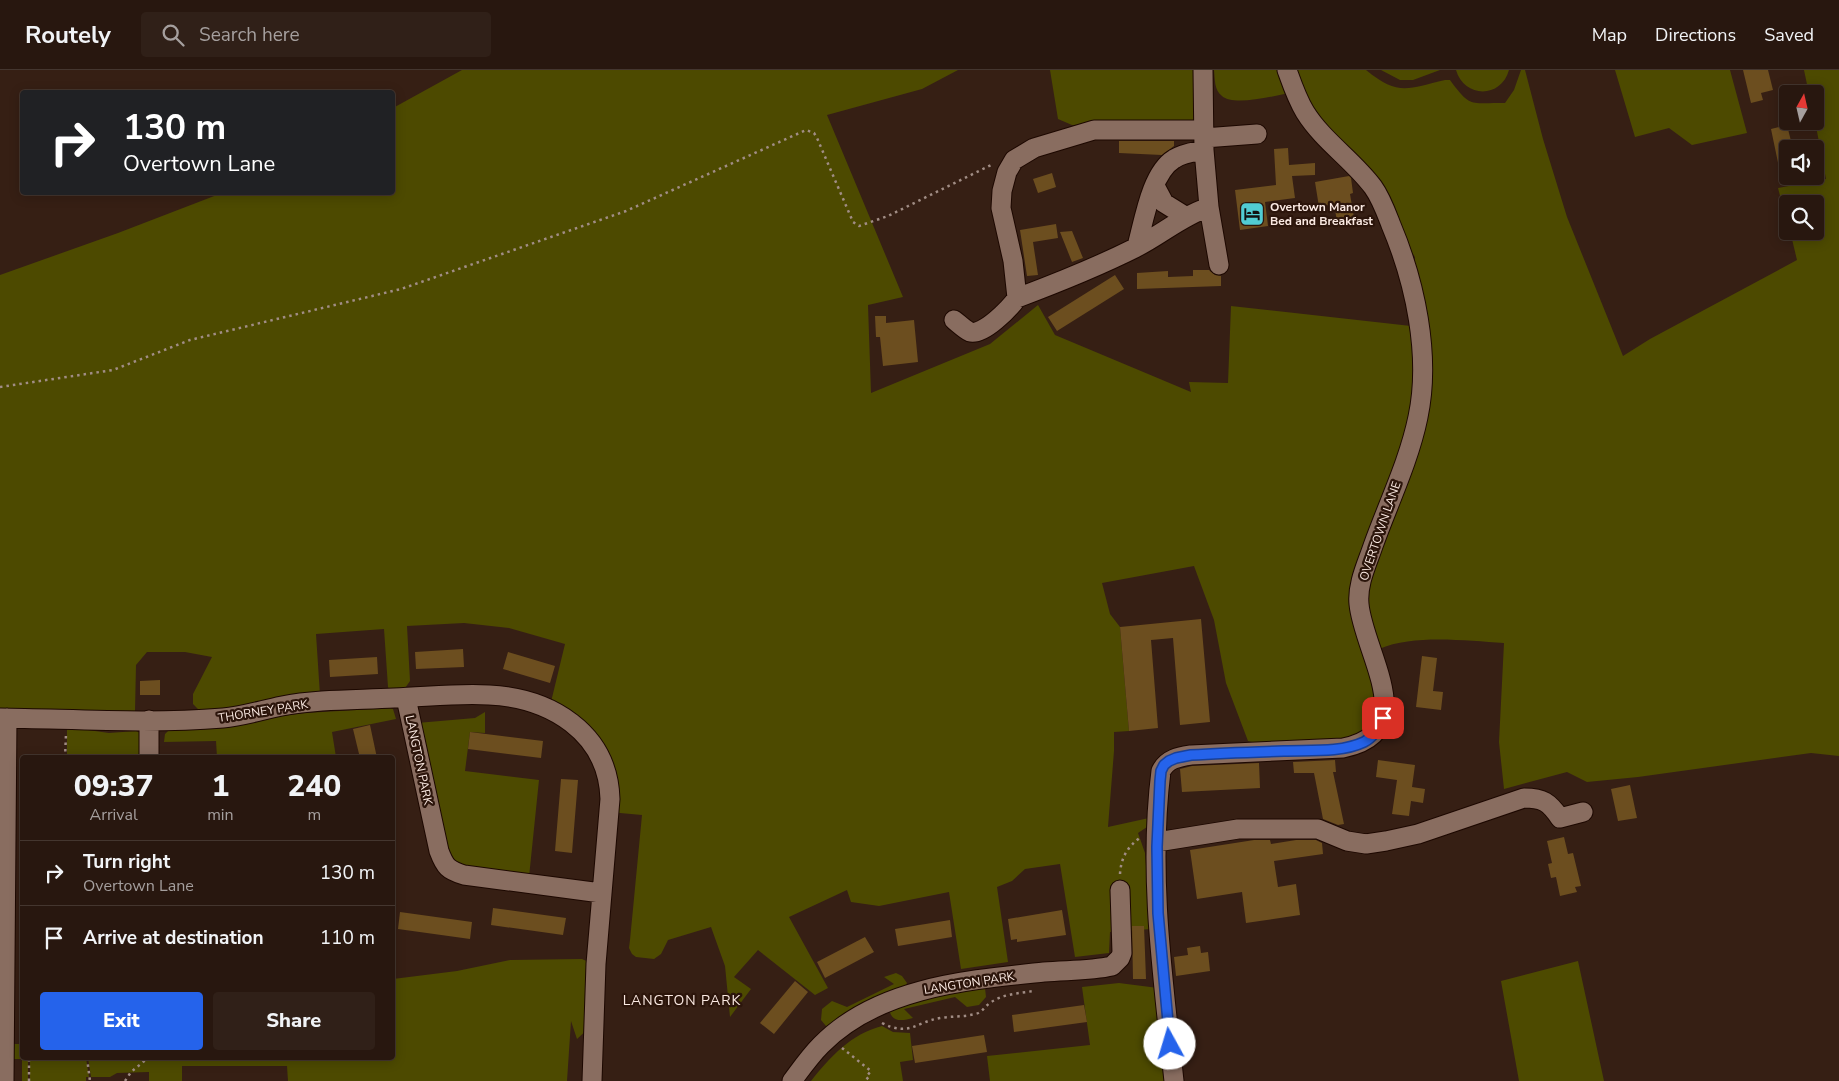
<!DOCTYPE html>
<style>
:root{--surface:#28170f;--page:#302018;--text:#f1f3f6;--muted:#a59f9e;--line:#44362f;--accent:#2563eb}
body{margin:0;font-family:"Nunito Sans",sans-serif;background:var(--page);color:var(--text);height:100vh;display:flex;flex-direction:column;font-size:19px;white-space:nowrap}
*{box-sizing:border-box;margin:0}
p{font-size:16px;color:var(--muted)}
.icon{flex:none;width:28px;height:28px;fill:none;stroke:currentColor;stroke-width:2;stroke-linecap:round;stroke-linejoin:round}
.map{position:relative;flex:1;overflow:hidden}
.drawer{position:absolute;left:20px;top:685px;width:375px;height:305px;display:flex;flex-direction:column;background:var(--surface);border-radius:5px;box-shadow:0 2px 12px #0003,0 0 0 1px var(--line)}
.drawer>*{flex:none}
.banner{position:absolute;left:20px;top:20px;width:375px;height:105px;border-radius:5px;box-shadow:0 2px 12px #0003,0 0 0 1px var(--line);background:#202124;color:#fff;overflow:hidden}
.needle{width:32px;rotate:8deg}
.fabs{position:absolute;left:1779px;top:15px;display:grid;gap:10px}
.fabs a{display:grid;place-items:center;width:45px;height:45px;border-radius:5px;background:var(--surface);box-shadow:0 2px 12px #0003,0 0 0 1px var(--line);font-size:25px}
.pin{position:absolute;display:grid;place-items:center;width:42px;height:42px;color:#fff;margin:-21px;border-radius:10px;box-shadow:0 2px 8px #0006}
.me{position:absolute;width:55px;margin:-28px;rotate:354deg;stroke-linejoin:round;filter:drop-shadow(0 0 4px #0008)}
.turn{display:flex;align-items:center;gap:18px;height:105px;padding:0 20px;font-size:22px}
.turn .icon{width:65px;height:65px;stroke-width:2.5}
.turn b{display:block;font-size:35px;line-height:42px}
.eta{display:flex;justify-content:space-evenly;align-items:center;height:85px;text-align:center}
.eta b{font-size:30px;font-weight:800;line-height:35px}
.cta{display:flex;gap:10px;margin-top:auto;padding:10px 20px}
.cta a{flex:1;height:58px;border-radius:5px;background:var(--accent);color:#fff;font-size:20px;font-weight:800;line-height:58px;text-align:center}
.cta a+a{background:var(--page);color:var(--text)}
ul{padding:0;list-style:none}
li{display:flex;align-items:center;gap:15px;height:65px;padding:0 20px;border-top:1px solid var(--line)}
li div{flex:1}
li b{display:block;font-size:19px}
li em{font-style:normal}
header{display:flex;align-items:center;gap:30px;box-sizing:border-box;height:70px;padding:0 25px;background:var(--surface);border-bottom:1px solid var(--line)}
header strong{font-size:24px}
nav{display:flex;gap:28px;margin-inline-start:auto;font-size:18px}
.search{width:350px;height:45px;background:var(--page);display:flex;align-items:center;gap:12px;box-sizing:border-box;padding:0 18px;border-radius:5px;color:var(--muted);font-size:19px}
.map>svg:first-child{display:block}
.green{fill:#4d4a00}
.building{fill:#6c4e1f}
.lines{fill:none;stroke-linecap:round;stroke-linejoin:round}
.minor-casing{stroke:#1d0801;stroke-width:21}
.path{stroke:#a18d85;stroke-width:2.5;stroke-dasharray:2.5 4;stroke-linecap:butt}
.minor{stroke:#896d60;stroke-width:19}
.route-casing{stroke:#184099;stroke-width:12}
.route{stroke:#2563eb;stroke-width:9}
.labels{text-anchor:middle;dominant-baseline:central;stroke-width:4.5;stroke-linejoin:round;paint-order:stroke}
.poi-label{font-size:12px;font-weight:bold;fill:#fae9e2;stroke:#2c150b;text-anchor:start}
.street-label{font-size:12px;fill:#fae9e2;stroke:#2c150b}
.neighbourhood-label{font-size:14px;letter-spacing:1px;fill:#fae9e2;stroke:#2c150b}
</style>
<header>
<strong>Routely</strong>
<div class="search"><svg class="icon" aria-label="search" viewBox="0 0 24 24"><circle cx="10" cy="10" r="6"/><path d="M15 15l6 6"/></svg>Search here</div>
<nav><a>Map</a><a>Directions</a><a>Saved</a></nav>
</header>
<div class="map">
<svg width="1839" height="1011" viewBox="0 0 1839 1011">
<rect width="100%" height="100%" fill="#361f14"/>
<!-- green -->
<path class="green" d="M462,0H958L922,19L827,45L903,227L868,235L871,323L990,274L1038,235L1055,265L1191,322L1189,312L1228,313L1231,236L1411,256L1415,187L1320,50L1303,20C1285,23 1235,38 1222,26C1214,20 1215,9 1214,0H1366C1398,26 1407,19 1445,10H1450C1472,40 1471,32 1505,33L1514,20L1521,0H1525L1543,69L1567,147L1623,286L1650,269L1797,190L1790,161H1815V134H1788L1787,153L1778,118L1826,109L1815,51V24H1809L1804,0H1839V686L1811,683L1638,707L1587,712L1567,702L1504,719L1499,672L1504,573C1466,571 1415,564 1379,579L1367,530L1379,641L1357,670L1260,674L1248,671L1226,613L1214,550L1194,496L1102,513L1110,544L1120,557L1129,661L1114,662V681L1108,757L1149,748L1147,757L1138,763L1145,783L1151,859L1110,862L1109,883L1075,887L1060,794L1025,799L1012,811L997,817L1008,892L961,899L949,822L879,836L851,832L847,820L789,847L828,918L815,925L758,880L734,907L751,919L730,947L725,896L711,857L668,870L661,884L654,889L636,887L632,884L629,878L630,870L642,745L609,742L608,695L551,632L565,574L509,558L464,553L407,556L410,611L403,621L391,622L388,617L384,559L316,564L320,625L234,639L200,641L193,634V624L212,587L185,582H147L136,595L135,641L38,642L0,639V205L118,163L222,123L392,122L393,38Z
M1050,0H1199V53L1072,55L1058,49Z
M1381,0H1440L1413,10H1400Z
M1456,0H1509C1501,29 1464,28 1456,0Z
M1615,0H1730L1747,63L1692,75L1669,58L1635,67Z
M390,638L393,639L396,649L332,662L336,687H217L216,671L164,672L165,664L170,659H215L248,654L281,646L305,643Z
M485,642V663L470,662L465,701L539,710L529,807L454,796L449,789L417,653L475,648Z
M67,657L109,663L136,661L145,665L149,688H67Z
M582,889L595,895L590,957L577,969L571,951L567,1011H288L287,996H182V1011H149V1002L117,1003L110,1007H91L88,988H392L393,909L457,901L510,890Z
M1578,891L1604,1011H1519L1501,911Z
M896,903L902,906L907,913L905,917L831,956H826L821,950L822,939L832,931L847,937L894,914L884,907Z
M1119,913L1158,918L1174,924L1182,986L1177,1011H990L987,986L1090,975L1082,917Z
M982,918H985L986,927L979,935L967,937L955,927L904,939L913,948C902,951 891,953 889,938L935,924Z
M882,956L893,962L910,963L913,990L900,992L903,1011H811C830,987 851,964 882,956Z
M13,974H22V988H28V1011H22V989H13Z
M30,988H86L89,1007H86V1011H30Z"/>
<!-- building -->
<path class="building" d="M1743,0H1768L1773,20L1761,23L1763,30L1751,33Z
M1787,55L1793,79H1788V112H1782L1771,59Z
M1119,71H1174V76L1162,85L1119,83Z
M1288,78L1289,95L1315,93V105L1292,106L1295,128L1265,132L1268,156L1240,160L1235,120L1276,115L1274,79Z
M1052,103L1056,117L1038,123L1033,109Z
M1349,106L1351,108L1353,123L1350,124L1355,154L1338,157L1334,134L1319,137L1315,112Z
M1056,154L1058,168L1033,172L1038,205L1027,206L1020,160Z
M1072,161L1083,188L1072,192L1060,162Z
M1193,200H1209L1215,205L1221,206V216L1137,219V203L1168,201V207L1193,206Z
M1115,205L1124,219L1057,261L1048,247Z
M875,246H886V253L914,250L918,292L883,296L880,267H876Z
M1201,549L1210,652L1180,655L1173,568L1151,570L1158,658L1129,661L1120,557Z
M463,579L464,597L416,599L415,582Z
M508,582L555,596L550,613L503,599Z
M1422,586L1437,588L1433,621L1443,622L1441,640L1416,637Z
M377,587L378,604L330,607L329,590Z
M160,610V625H140V611Z
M370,655L377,688H360L353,659Z
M470,662L543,671L541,688L468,679Z
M1335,690L1336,702H1333L1344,754L1338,755L1323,749L1314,703H1294L1293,692Z
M1378,690L1415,695L1412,717L1425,719L1423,733L1411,731L1409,746L1392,744L1397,710L1376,707Z
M1259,693L1260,718L1182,722L1180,699L1192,696Z
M561,709L578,710L572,783L555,781Z
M1630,715L1637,748L1618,751L1611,719Z
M1564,767L1568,784L1573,783L1581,816L1575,817L1577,822L1560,826L1556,807L1551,808L1548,794L1552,793L1547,771Z
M1254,770H1270L1271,774L1296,770H1316L1322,773L1323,784L1274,791L1278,817L1296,814L1300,845L1246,853L1242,822L1197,829L1190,780Z
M493,838L566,848L563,865L491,855Z
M1062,840L1066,865L1017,872V869L1011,870L1008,849Z
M400,842L472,852L470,869L398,859Z
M950,850L952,867L898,876L895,859Z
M1132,856H1144L1146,909H1133Z
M865,867L874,882L825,908L817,892Z
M1200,876L1201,883L1208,882L1210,901L1176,906L1174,887L1188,885L1187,878Z
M795,911L808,922L774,964L760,953Z
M1084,935L1087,952L1014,962L1012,945Z
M984,965L987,982L915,993L912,976Z"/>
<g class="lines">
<defs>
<path id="minor" d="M1203,0L1204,80L1209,137L1219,195
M1204,68L1257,64
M1155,116L1164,133L1185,146
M1137,176C1144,151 1151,103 1174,89C1183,83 1194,82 1204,80
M1017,228C1057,213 1097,197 1135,178C1161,165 1182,146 1209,137
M954,250C958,253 965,260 970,262C983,266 1010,238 1017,228L1013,191L1001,138L1002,121L1007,102L1014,90L1034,78L1094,60H1204
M406,628L439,781C445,797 448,800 464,805L601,823
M0,648C74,649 149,654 223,648C243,646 262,640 282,636C318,629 357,630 394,628C426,627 457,623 489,625C550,628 608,662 610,729L596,894L592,1011
M149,688V650
M1157,772L1238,759H1318L1347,771L1366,774L1386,771L1418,764L1524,728C1543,728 1549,732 1560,748L1583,742
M4,1011L7,648
M792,1011C801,999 810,986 821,975C878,917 968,910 1044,902C1067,900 1090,901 1112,896L1120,888L1122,883L1120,820
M1174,1011C1163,909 1148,804 1161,701C1167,689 1178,687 1191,685L1343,678C1423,662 1363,582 1359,534C1357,514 1367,494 1373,476C1388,434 1409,391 1418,347C1431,285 1415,212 1391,155C1386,142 1381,128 1373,117C1353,90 1323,71 1305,42C1297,29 1292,14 1287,0"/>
</defs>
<!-- minor casing -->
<use href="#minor" class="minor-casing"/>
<!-- path -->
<path class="path" d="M0,317L113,300L190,270L401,219L626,141L806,60L814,63L817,68L853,152L859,156L888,146L993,94
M65,688L66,664
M1120,804C1121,788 1127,777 1141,767
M882,953C909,967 916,952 940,948C952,946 964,947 975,944C982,943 984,937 990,933C1002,924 1020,923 1034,921
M842,978L871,1001L866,1007L870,1011
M87,988L90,1011
M29,1011V988
M125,1011L131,1002L148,988"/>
<!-- minor -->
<use href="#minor" class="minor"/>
</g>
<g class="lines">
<defs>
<path id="route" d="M1170,974L1158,843L1157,777L1160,711L1161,701L1164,695L1169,691L1176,688L1191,685C1222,683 1253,682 1284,681C1309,680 1341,683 1364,672C1374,667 1379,658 1383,648"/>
</defs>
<!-- route casing -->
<use href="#route" class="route-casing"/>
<!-- route -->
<use href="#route" class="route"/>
</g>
<!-- icons -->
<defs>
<symbol id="hotel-square" viewBox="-11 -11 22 22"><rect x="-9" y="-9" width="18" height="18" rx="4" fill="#51ccd3" stroke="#2c150b"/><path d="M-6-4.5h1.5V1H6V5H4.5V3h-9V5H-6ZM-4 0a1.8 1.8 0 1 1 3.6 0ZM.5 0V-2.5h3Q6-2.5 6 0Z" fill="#111"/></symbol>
</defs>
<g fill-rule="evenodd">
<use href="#hotel-square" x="1238" y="130" width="28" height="28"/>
</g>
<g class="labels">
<!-- poi labels -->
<g class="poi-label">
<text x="1270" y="137">Overtown Manor<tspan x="1270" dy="14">Bed and Breakfast</tspan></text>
</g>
<!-- street labels -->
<g class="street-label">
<text transform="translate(1380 461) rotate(-71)">OVERTOWN LANE</text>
<text transform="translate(263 641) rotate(-9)">THORNEY PARK</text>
<text transform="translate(419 690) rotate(78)">LANGTON PARK</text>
<text transform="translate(969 913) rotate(-9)">LANGTON PARK</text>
</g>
<!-- neighbourhood labels -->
<g class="neighbourhood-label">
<text x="682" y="930">LANGTON PARK</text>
</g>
</g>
</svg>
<div class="fabs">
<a><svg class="needle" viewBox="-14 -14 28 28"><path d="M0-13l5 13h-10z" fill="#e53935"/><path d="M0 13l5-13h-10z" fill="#a59f9e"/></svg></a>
<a><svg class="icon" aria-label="sound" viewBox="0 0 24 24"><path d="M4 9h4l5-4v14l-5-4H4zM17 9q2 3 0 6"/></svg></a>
<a><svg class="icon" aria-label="search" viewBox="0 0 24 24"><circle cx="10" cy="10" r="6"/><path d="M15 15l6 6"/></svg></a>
</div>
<div class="pin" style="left:1383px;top:648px;background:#d93025"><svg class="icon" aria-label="arrive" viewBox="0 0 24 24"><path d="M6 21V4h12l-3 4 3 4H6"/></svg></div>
<svg class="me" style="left:1170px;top:974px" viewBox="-20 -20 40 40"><circle r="19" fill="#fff"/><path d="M0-13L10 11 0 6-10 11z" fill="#2563eb"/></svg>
<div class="banner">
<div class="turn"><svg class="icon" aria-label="right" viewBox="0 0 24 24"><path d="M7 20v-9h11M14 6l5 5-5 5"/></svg><div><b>130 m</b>Overtown Lane</div></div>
</div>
<section class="drawer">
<div class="eta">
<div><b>09:37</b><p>Arrival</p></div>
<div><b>1</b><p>min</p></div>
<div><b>240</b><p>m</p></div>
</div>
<ul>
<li><svg class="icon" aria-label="right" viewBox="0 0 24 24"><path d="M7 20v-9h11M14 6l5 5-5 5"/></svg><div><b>Turn right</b><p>Overtown Lane</p></div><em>130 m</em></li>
<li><svg class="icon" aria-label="arrive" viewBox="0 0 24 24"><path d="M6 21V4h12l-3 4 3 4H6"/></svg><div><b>Arrive at destination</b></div><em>110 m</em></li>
</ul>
<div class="cta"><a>Exit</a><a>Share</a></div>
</section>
</div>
